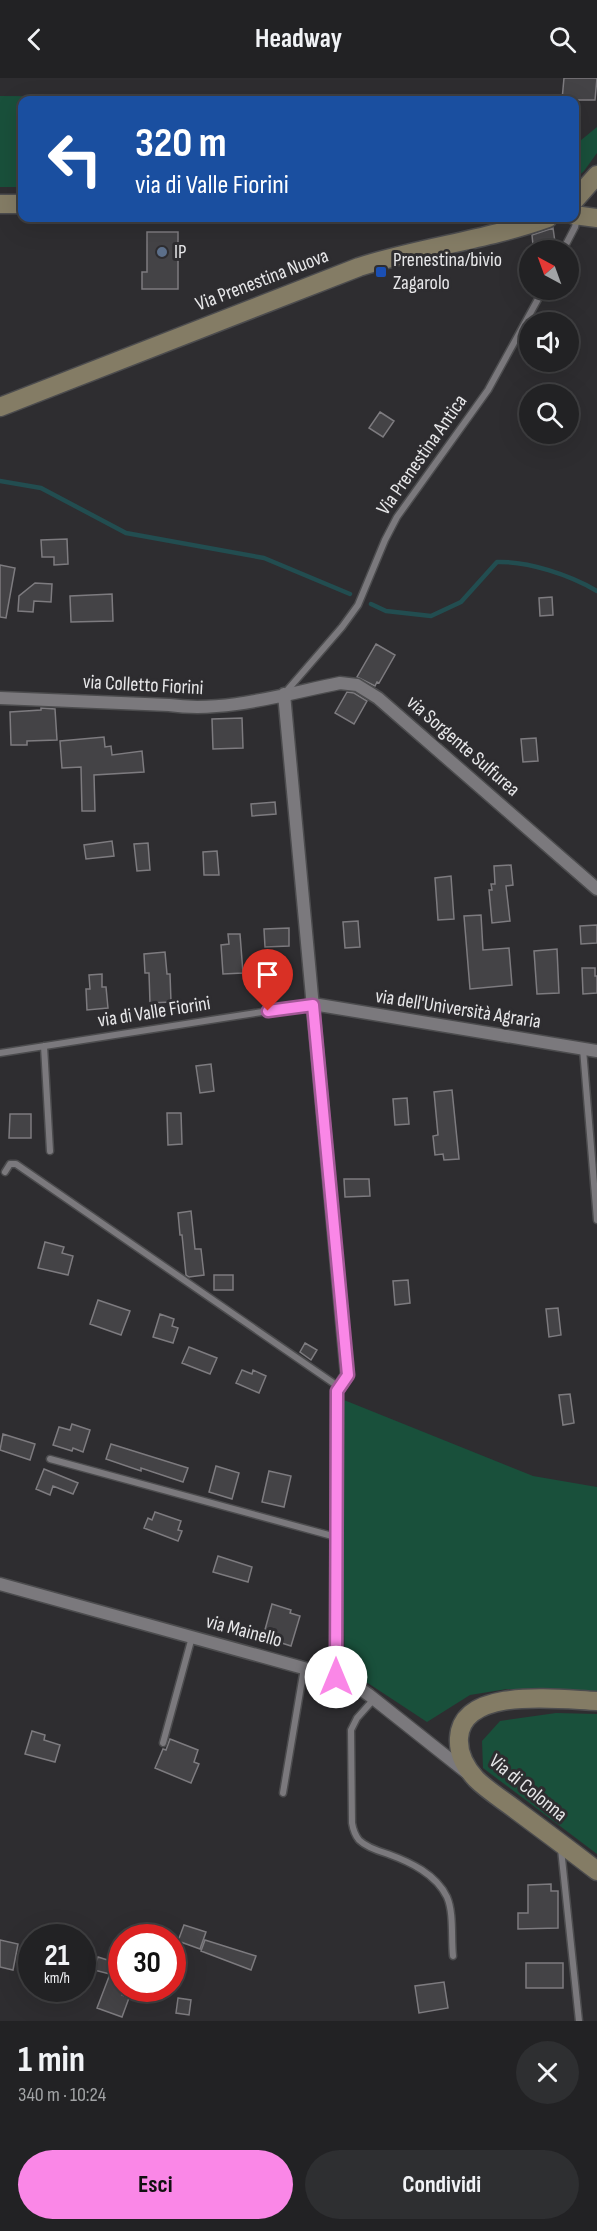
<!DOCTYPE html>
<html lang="it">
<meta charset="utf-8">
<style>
:root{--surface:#222224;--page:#2e2f31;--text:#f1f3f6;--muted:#a2a4a6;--line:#3f3f41;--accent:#fa87e7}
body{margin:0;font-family:"Sofia Sans Condensed",sans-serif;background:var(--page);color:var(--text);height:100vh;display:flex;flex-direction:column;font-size:22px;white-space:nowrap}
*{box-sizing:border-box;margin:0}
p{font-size:20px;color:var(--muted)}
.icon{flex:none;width:33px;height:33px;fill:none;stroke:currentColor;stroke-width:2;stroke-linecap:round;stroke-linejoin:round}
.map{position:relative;height:1943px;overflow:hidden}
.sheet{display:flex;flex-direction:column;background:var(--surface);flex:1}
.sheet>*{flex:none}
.hud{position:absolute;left:18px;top:18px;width:561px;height:126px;border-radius:12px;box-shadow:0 6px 24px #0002,0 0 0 2px var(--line);background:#1a4fa0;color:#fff;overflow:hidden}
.needle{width:39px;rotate:319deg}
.tools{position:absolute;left:519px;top:162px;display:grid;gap:12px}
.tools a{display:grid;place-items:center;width:60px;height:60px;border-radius:50%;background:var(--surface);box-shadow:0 6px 24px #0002,0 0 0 2px var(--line);font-size:30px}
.speed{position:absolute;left:18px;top:1846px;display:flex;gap:12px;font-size:30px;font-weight:700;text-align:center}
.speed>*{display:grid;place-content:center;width:78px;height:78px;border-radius:50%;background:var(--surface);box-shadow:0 6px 24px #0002,0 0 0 2px var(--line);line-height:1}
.speed small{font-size:15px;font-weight:400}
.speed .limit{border:9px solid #d22;background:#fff;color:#111}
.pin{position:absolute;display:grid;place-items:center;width:51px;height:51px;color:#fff;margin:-62px -26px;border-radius:50% 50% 50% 0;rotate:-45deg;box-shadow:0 0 6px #0007}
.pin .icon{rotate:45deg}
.me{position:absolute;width:66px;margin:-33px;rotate:0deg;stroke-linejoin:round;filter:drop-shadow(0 0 4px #0008)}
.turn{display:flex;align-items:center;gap:21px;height:126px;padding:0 18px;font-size:27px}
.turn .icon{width:78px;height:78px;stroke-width:2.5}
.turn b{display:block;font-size:42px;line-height:51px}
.round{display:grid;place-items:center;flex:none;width:63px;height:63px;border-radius:32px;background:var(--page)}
.headline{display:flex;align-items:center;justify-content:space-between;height:102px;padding:0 18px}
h1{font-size:36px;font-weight:700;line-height:45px}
.primary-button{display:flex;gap:12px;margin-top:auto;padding:12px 18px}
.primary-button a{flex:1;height:69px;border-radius:36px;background:var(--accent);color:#111;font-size:24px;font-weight:700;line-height:69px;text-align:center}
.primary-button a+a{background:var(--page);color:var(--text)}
header{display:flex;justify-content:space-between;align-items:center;height:78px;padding:0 18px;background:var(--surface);font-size:27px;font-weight:700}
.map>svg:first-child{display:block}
.green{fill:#19503b}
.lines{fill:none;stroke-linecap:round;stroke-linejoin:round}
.stream{stroke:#224d50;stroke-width:4.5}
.building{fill:#444346;stroke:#7d7b7f;stroke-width:1.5}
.lane-casing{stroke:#4c4c4e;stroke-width:9}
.street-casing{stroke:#4c4c4e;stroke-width:15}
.secondary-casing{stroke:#4c4c4e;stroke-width:21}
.lane{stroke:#7b797d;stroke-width:6}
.street{stroke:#7b797d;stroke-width:12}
.secondary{stroke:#847c65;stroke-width:18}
.route-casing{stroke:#a25896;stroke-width:15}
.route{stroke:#fa87e7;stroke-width:10}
.service-dot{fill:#5c6f8a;stroke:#2e2d30;stroke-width:2}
.transit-dot{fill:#1a4fb4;stroke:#2e2d30;stroke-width:2}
.labels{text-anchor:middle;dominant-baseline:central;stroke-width:6;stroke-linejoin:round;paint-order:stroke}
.poi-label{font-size:20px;fill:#e7e7e9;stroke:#2e2d30;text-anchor:start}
.street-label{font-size:20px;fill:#e7e7e9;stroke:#2e2d30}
</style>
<header><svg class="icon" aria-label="back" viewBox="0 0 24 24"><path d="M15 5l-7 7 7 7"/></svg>Headway<svg class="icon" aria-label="search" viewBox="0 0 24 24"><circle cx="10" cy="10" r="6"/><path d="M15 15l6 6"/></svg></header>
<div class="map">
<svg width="597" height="1943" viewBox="0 0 597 1943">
<rect width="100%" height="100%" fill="#2e2d30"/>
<!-- green -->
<path class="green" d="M0,18L179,19L187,22H22V109H0Z
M597,49V75L584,93L575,101V67Z
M339,1320L533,1398L597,1409V1614L507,1611L470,1617L427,1644L345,1590Z
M556,1635L597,1636V1776L483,1690L482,1663L500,1643Z"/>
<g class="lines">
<!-- stream -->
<path class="stream" d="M0,403L41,410L126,455L264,480L350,516
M371,526L386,533L431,538L461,524L497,484C528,483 570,497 597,513"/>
</g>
<!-- building -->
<path class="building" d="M564,0H597L595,22H562Z
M553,150L555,164L533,167L532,157Z
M147,154H178V211H142V194H147Z
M380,334L394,343L383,359L369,350Z
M67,461L68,486L54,487V479H42L41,462Z
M0,487L15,490L6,540L0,539Z
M35,505L52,506L51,524L34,523L33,534L18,533L19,518Z
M112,516L113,543L71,544L70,518Z
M552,519L553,537L540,538L539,520Z
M376,566L395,577L379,605L377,604L375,608L357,599Z
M347,614L354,615L367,623L354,646L335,635Z
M41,630L55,631L57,662L27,663V667H11L10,634L41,632Z
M242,640L243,670L213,671L212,641Z
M104,659L105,669L111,668L112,677L142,673L144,694L94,697L95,733H82L81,689L62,690L60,663Z
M536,660L538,683L523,684L521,661Z
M275,724L276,736L252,738L251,726Z
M112,763L114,778L86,781L84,767Z
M148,765L150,792L137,793L134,766Z
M217,773L219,797H204L203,774Z
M511,787L513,807L506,808L510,843L492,845L489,812H492L491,806H495L494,788Z
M451,798L454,841L438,842L435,800Z
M481,837L483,872L509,870L512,907L470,911L464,838Z
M358,843L360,869L345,870L343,844Z
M597,847V865L581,866L580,848Z
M289,850V868L265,869L264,851Z
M228,856H240L243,895L223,896L221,867L229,866Z
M557,871L559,915L537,916L534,873Z
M165,874L167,896H170L171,924L150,925L149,895H145L144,876Z
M582,890H595V898H597V915L583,916Z
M102,896V909H106L108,930L87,932L86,911H90L89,897Z
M211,986L214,1013L200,1015L196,988Z
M452,1012L459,1081L444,1082L443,1076L435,1077L433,1058L438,1057L434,1014Z
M407,1020L409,1046L395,1047L393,1021Z
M167,1035H181L182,1066L168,1067Z
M10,1036H31V1060H9Z
M344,1101H369L370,1118L345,1119Z
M191,1133L195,1171H201L204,1197L189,1199L186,1197L182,1157H180L178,1135Z
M45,1164L64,1169L62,1175L73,1178L68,1197L38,1190Z
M214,1197H233V1212H214Z
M408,1202L410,1225L395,1227L393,1203Z
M98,1222L130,1233L121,1257L90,1246Z
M558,1230L561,1257L549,1259L546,1231Z
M160,1236L174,1241L172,1248L178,1250L173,1265L153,1259Z
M305,1265L317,1272L311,1282L300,1274Z
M189,1269L217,1280L210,1296L182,1285Z
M242,1292L252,1296L253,1292L266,1298L259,1315L236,1305Z
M570,1316L574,1345L563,1347L559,1317Z
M72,1346L90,1352L83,1374L73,1370L72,1373L53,1367L59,1349L70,1352Z
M3,1356L35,1366L30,1382L0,1372Z
M111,1366L188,1390L183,1404L141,1390V1393L106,1381Z
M216,1388L239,1395L232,1421L209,1414Z
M44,1391L78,1405L73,1416L53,1408L50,1417L36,1411Z
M269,1393L291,1398L284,1429L262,1424Z
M155,1434L181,1443L178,1452L182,1453L178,1463L144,1450L148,1440L152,1442Z
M218,1478L252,1489L248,1504L213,1494Z
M272,1526L291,1532L290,1535L300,1538L291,1568L263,1559Z
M32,1653L45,1657L44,1662L60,1667L55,1684L25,1676Z
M170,1661L198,1672L194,1684L199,1686L191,1705L155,1690L163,1671L166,1672Z
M551,1806V1813H558V1850L518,1851V1835H528V1807Z
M184,1847L206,1854L200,1871L178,1863Z
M0,1862L18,1866L13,1892L0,1889Z
M205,1862L256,1878L251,1892L201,1873Z
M120,1868L122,1917L129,1920L122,1939L97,1930L110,1896L94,1892L98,1879L114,1884Z
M526,1885H563V1910H526Z
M444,1904L448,1930L419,1935L415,1908Z
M178,1920L191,1922L189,1937L176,1935Z"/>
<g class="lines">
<defs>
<path id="lane" d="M563,172L575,149L577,140
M284,616L342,549L358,527L385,462L397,439L488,312L543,212
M44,968L50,1073
M583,971L597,1142
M0,975L313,926
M5,1094L10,1086H16L339,1309
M50,1381L336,1459
M374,1621L357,1640L351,1652L352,1745C353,1751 355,1757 359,1762C366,1769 378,1773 388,1776C410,1784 436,1796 447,1819C454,1835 451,1860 453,1878
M163,1665L192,1559
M283,1715L304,1590
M561,1771L579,1943"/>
<path id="street" d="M284,616L347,1297L337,1313L336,1599
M0,620L169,627C226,635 284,616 340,605L357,607L378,620L597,811
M313,926L597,973
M0,1506L336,1599L356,1608L369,1617L466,1694"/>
<path id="secondary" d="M574,123L597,97
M0,126H22
M574,137L597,140
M0,329L359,189C421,169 487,162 548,140
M597,1623C563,1622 462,1607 459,1660C458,1676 465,1689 476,1701C487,1712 503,1722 516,1732C543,1752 570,1772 597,1793"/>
</defs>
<!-- lane casing -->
<use href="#lane" class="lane-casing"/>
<!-- street casing -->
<use href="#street" class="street-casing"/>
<!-- secondary casing -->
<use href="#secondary" class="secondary-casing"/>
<!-- lane -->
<use href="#lane" class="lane"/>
<!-- street -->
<use href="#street" class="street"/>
<!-- secondary -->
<use href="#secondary" class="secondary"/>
</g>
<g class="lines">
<defs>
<path id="route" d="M268,933L313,927L348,1297L337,1313L336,1599"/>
</defs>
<!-- route casing -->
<use href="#route" class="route-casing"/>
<!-- route -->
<use href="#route" class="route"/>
</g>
<!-- markers -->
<circle class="service-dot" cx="162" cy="174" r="6"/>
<rect class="transit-dot" x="375" y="188" width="12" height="12" rx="3"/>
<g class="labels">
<!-- poi labels -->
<g class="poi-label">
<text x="174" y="174">IP</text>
<text x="393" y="182">Prenestina/bivio<tspan x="393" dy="23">Zagarolo</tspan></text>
</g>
<!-- street labels -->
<g class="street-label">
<text transform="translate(262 202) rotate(-21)">Via Prenestina Nuova</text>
<text transform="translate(422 377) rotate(-55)">Via Prenestina Antica</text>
<text transform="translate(143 607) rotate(3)">via Colletto Fiorini</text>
<text transform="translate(463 668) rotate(41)">via Sorgente Sulfurea</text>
<text transform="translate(458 931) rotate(9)">via dell'Università Agraria</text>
<text transform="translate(154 934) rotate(-9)">via di Valle Fiorini</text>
<text transform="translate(244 1553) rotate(15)">via Mainello</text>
<text transform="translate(528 1710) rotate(39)">Via di Colonna</text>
</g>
</g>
</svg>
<div class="tools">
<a><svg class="needle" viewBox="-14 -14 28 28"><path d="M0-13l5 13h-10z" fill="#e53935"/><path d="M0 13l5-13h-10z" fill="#a2a4a6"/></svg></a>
<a><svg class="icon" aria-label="sound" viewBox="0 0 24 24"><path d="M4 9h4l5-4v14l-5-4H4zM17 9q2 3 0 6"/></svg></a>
<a><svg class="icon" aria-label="search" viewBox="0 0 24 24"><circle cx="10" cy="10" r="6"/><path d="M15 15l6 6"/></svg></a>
</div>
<div class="speed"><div>21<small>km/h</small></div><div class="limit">30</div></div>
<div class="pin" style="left:268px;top:933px;background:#d93025"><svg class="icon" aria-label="arrive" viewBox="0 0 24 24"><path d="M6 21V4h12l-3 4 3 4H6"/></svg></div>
<svg class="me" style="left:336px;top:1599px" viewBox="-20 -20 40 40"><circle r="19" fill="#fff"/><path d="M0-13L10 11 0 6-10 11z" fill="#fa87e7"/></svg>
<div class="hud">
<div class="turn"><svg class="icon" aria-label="left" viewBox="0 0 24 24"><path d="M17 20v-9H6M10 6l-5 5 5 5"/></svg><div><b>320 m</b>via di Valle Fiorini</div></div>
</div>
</div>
<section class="sheet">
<div class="headline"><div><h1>1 min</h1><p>340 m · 10:24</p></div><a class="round"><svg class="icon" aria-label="close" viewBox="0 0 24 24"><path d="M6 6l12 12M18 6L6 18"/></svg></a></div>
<div class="primary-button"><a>Esci</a><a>Condividi</a></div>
</section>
